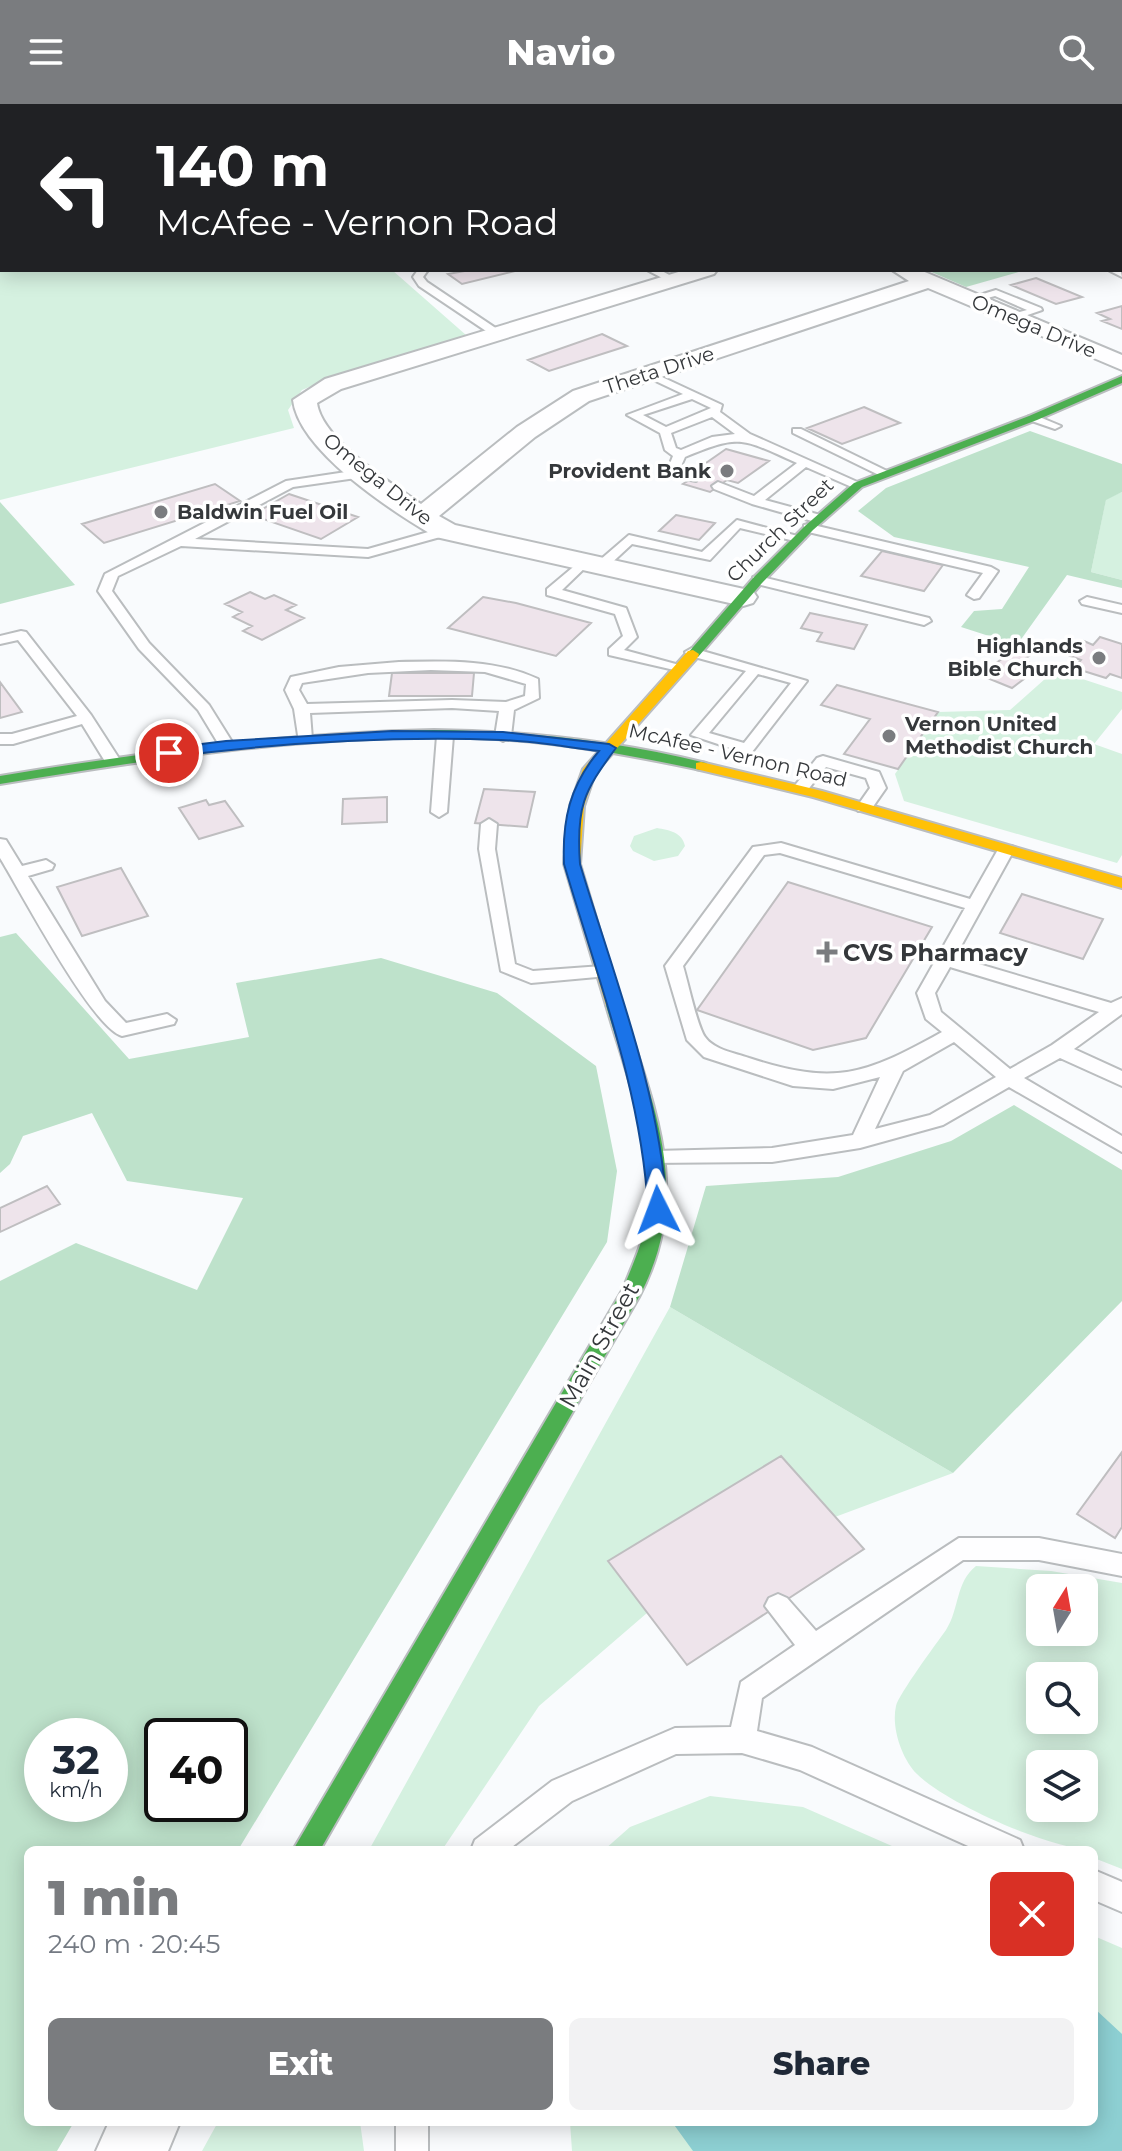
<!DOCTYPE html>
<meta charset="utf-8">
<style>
:root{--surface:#fff;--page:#f2f2f3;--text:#1f2937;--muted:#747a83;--accent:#7a7c7f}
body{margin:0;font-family:Montserrat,sans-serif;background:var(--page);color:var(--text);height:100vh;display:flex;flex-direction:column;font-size:30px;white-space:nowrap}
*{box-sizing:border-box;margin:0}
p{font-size:26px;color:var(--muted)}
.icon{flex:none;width:44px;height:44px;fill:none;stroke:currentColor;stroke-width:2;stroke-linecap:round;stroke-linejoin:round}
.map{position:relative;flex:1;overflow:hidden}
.details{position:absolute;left:24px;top:1742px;width:1074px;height:280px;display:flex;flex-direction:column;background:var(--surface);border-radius:12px;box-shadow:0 4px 20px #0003}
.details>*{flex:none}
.hud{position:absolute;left:0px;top:0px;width:1122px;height:168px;box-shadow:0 4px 20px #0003;background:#202124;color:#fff;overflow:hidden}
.needle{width:52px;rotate:11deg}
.fabs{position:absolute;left:1026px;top:1470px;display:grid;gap:16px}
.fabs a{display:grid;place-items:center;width:72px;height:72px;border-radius:12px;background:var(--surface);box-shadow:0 4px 20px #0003;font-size:40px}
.speed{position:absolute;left:24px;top:1614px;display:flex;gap:16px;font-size:40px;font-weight:700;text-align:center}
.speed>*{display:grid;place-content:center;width:104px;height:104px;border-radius:50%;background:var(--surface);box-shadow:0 4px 20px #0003;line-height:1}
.speed small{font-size:20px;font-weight:400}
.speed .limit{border:4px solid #111;border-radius:12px;background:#fff;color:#111}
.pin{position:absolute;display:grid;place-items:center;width:68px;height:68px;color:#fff;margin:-34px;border:4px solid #fff;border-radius:50%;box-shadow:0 2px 8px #0007}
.me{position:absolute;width:88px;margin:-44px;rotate:357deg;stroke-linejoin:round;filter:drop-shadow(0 0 6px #0008)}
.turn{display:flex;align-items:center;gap:28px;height:168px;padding:0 24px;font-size:36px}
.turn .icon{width:104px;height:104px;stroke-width:2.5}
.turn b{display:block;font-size:56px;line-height:68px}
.round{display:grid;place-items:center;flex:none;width:84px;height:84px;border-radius:12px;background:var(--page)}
.headline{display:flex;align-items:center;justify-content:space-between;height:136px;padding:0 24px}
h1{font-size:48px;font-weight:800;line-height:60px;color:var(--accent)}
.action{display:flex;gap:16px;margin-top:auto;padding:16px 24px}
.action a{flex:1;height:92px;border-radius:12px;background:var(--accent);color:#fff;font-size:32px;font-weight:800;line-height:92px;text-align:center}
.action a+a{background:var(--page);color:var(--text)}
header{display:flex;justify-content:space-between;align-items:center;height:104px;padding:0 24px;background:var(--accent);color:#fff;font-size:36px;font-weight:800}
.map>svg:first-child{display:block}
.green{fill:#d5f1e0;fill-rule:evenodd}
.forest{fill:#bee2cb;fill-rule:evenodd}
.water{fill:#8dcfd2}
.building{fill:#eee4eb;stroke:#bfbec0;stroke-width:2}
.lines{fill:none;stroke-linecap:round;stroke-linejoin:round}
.lane-casing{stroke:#babdbf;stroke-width:4}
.street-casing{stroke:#babdbf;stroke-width:4}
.fast-casing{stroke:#babdbf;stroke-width:4}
.slow-casing{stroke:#babdbf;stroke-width:4}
.lane{fill:#fefeff;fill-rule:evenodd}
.street{fill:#fefeff;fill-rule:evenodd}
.fast{fill:#4caf50;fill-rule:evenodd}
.slow{fill:#ffc107;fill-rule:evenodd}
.route{fill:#1a73e8;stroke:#114b97;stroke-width:2}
.poi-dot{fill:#7a7c7f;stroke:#fff;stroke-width:3}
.labels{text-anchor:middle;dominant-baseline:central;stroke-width:7;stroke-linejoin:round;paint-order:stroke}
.far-street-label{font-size:20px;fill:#35383b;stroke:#fff}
.far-poi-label{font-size:20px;font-weight:bold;fill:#35383b;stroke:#fff;text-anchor:end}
.poi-label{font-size:24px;font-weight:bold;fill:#35383b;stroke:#fff;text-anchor:start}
.street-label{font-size:24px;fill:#35383b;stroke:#fff}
</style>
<header><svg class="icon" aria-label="menu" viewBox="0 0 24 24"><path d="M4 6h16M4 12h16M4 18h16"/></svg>Navio<svg class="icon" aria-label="search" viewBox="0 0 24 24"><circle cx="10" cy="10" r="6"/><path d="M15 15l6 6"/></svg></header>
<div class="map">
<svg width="1122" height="2047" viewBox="0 0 1122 2047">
<rect width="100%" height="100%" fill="#f9fbfd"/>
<!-- green -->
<path class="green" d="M0,0H557L2,2L0,130Z
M0,155L2,166H392L466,231L333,273L302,286L288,306L294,324L0,396Z
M1122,388V476L1091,468L1106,395Z
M1055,566L1122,588V605L1094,640L1122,650V751L1117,759L904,697L895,670L938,608L1010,606Z
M657,724C669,726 682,728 685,742L678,752L654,757L633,747L630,742L634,732Z
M670,1203L953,1369L835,1413L608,1457L647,1509L539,1602L442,1746H369Z
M976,1462L1051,1467L1122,1479V1765L1094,1754V1746C1052,1746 947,1700 917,1670C902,1655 891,1624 896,1602C899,1590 936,1540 946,1526C960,1504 955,1479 976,1462ZM1040,1484H1084V1528H1040ZM1040,1572H1084V1616H1040ZM1040,1660H1084V1704H1040Z
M710,1692L803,1703L901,1746H604L630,1723Z
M1094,1832L1122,1844V2047H572L570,2018H1094Z
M218,2018H360L364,2047H202Z"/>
<!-- forest -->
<path class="forest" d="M557,0H1122V2H548Z
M927,166H1026L966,183Z
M1030,327L1122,360V388L1106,396L1091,468L1122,476V484L1067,471L1017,541L961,523L974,507L1002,505L1029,463L894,433L858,407L886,384Z
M0,398L75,481L0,500Z
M16,829L129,955L249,933L236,879L381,854L497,889L596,962L617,1067L607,1138L238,1746H28V2018H74L57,2047H0V1177L76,1139L197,1186L243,1094L127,1077L92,1009L23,1032L10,1060L0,1069V833ZM110,1632V1700H42V1632ZM230,1632V1700H162V1632Z
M1014,1001L1122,1066V1197L953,1369L670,1203L706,1082L838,1073L951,1037Z"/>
<!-- water -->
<path class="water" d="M1094,1904L1122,1930V2047H693L672,2018H1094Z"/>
<!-- building -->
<path class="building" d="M470,166H519L462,180L448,170Z
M1036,174L1082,193L1056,200L1011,181Z
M1122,202V225L1102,217L1110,215L1097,209Z
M602,230L627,242L549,267L528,256Z
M864,303L900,319L842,340L807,324Z
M726,345L769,357L738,379L727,376L710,388L683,380L702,368L696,366Z
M215,380L240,397L104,439L82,420Z
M289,390L358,413L321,435L252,411Z
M676,411L715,419L699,436L659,427Z
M882,447L943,461L924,487L861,472Z
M250,488L265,495L274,491L296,501L286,506L304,514L262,536L243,527L252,522L233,513L242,508L225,500Z
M483,493L516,499L591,519L556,552L448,524Z
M810,509L867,521L854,545L817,537L822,529L801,524Z
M1100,533L1122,540V574L1110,570L1106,574L1074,564L1081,556L1070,552L1084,537L1093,541Z
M1014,546L1029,552L1023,556L1040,563L1012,584L980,571Z
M392,569H474L472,592H389Z
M0,578L22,608L0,614Z
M837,581L938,608L898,665L844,650L870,615L821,601Z
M484,685L535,688L527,723L475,719Z
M387,693V718L342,720L343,695Z
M206,696L209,701L225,697L243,722L199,735L179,704Z
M121,764L148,812L82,832L57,783Z
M788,778L932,823L866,934L813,946L697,906Z
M1022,790L1103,815L1083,855L1000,829Z
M47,1082L60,1100L0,1128V1104Z
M1122,1348V1423L1115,1434L1077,1410Z
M781,1352L864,1445L687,1561L608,1457Z"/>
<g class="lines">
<defs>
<path id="lane" d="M1120,52H1122V58H1120Z
M1120,163L1122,173L1110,167L1120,166Z
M418,166H428L423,173L427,178L500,227V231H492L419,182L413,173Z
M647,166H660L677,175L668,177Z
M996,186L1041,204L1042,206L1013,216L1009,215V211L1027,206L995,192L972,198L967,195Z
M649,267L722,301L720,308L750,330L864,381L854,384L806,363L765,396L824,412L825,415L819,419L752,400L714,385L712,382L718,378L754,392L797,359C742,335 742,329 685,353L681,362L683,368L696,371V377L674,373L669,362L673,352L665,346L660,329L627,311L683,290L645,272L643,270ZM692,295L711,304L666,323L643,311ZM712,313L735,330L712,333L681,346L676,344L671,329Z
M1029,312H1037L1061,322L1055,325L1029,316Z
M793,325H801L891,369L881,372L793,329Z
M366,365L370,366V372L293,383L195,435L368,445L446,423L452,427L451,430L368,453L181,442L118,472L112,487L149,539L209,601L234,641L226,646L221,644L198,606L139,545L98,487L105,470L286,377Z
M737,416L805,434L799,438L740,424L710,456L632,440L605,465L593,462L629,431L702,448Z
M809,420L991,463L998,467L979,494L974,495L967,491L983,469L804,427V421Z
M584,454L591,458L562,486L626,504L637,533L624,546L683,562V568L609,551V545L623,532L615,510L547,491V485Z
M758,472L929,514L931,517L924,521L753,479V473Z
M1087,493L1122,501V509L1082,500L1080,497Z
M21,527L26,528L91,611L120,656L118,659H106L82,620L13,640H0V630H12L77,612L18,536L0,540V532Z
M692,544L807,577L752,648H742L691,631L746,567L687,551L685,548ZM758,570L791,579L744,639L709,629Z
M399,558C447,557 494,555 538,575L539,594L514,606L511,632L503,637L495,632L499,607L452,604L310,609L312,635L309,638H299L294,605L285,586L291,573L339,563ZM431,566L485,568L526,580L525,592L506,598L452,596L307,600L299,586L302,579L368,569Z
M445,627L453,632L447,708L439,713L431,708L437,632Z
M823,652L879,668L886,684L870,707H858L856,704L870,684L866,674L826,663L806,688H794L792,685L817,654Z
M489,715L497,720L495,745L515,860L533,867L602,862L608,864L611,868L608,872L531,879L501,867L479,745L481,720Z
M0,735L6,736L22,762L46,756L54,761L52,765L28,772L105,897L126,919L167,910L176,916L174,920L122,932C92,924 20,786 0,754Z
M781,739L970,795L1000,742H1012L1014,746L955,853L1111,899L1122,894V910L1074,945L1122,967V982L1060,954L1024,974L1122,1032V1048L1009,983L943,1021L860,1044L772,1058L648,1059L645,1054L648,1049L655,1047L772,1044L853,1031L880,973L833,985L793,982L704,953L687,936L665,862L753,743ZM780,749L965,804L917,889L926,915L942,928C865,971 835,982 749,954C735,949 714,946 705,933C697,922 688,878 683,862L764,751ZM950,863L1099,908L1052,941L1010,965L941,908L935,889ZM954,938L996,973L930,1011L875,1025L903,967Z
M959,1434H1039L1122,1450V1472L1039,1456H963L762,1594L757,1627L812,1643L1020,1736L1024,1746H977L800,1666L742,1649L676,1650L572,1697L508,1746H471L475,1736L552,1677L675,1624L731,1623L741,1578L795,1541L765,1502L769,1494L778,1490L787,1494L816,1527Z
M1094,1766L1122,1778V1808L1094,1796Z
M396,2018H428V2047H396Z"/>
<path id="street" d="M685,166H717L714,170L341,285L317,299C322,336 391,379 421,400L517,323L573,287L909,177L892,166H920L1122,251V266L928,184L589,297L535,333L439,412L455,421L753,487L757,493L753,499L743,502L436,433C395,409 299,348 293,296L325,275Z
M109,2018H180L168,2047H96Z"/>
<path id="fast" d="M1122,272V279L1037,316L862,383L813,426L762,479L698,553L687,550L754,473L805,422L854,379L1029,312Z
M434,626C526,627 616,637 706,659L708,662L701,666C634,652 565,639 496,635C330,627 164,653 0,680V672C144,648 287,629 434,626Z
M614,895L622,901C654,1004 694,1089 639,1193L320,1746H293L623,1185C632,1162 643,1139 647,1114C658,1048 624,964 606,901Z"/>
<path id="slow" d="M693,546L699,550L698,553L595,669L584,702L580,760L622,901L614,907L606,901L564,760L570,702L583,665L688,547Z
M701,658L822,687L1122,774V784L813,693L696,665V659Z"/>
</defs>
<!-- lane casing -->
<use href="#lane" class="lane-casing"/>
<!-- street casing -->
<use href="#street" class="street-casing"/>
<!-- fast casing -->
<use href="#fast" class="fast-casing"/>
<!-- slow casing -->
<use href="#slow" class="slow-casing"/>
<!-- lane -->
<use href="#lane" class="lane"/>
<!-- street -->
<use href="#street" class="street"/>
<!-- fast -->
<use href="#fast" class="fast"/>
<!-- slow -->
<use href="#slow" class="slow"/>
</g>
<!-- route -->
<path class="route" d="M392,627L503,628L609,640L616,644C583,688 576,704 580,760C614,873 660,988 667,1106L664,1111L658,1113L648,1106C642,988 597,873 564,760C562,716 570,681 599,647C566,643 533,637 501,636C391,632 278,639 169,653L162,649L169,644L226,637Z"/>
<!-- markers -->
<g class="poi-dot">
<circle cx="727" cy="367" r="8"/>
<circle cx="161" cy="408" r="8"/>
<circle cx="1099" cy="554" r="8"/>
<circle cx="889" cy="632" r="8"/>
<path d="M823 836h8v8h8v8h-8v8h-8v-8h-8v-8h8z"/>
</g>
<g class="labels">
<!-- far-street labels -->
<g class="far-street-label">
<text transform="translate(1034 222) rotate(23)">Omega Drive</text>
<text transform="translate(659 266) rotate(-18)">Theta Drive</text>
<text transform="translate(378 375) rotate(39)">Omega Drive</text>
<text transform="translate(780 426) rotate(-44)">Church Street</text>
<text transform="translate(738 651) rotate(13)">McAfee - Vernon Road</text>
</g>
<!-- far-poi labels -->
<g class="far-poi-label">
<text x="711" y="367">Provident Bank</text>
<text x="177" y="408" text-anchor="start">Baldwin Fuel Oil</text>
<text x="1083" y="542">Highlands<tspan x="1083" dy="23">Bible Church</tspan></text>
<text x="905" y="620" text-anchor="start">Vernon United<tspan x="905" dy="23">Methodist Church</tspan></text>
</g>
<!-- poi labels -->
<g class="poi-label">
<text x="843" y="848">CVS Pharmacy</text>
</g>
<!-- street labels -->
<g class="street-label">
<text transform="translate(599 1241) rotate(-61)">Main Street</text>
</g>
</g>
</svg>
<div class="fabs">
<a><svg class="needle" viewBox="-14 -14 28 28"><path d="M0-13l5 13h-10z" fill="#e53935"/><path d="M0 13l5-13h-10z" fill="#747a83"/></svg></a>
<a><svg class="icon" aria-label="search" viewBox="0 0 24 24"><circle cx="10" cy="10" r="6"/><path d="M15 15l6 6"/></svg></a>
<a><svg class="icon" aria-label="layers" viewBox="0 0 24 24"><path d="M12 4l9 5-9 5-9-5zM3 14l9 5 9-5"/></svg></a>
</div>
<div class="speed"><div>32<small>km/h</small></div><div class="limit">40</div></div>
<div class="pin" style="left:169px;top:649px;background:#d93025"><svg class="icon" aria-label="arrive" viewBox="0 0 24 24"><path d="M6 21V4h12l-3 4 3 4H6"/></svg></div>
<svg class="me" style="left:658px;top:1106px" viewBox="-20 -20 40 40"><path d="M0-17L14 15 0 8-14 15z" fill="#1a73e8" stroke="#fff" stroke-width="4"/></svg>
<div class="hud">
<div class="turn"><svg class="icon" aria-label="left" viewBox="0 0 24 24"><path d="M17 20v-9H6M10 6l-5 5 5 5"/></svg><div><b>140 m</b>McAfee - Vernon Road</div></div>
</div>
<section class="details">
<div class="headline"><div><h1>1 min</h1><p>240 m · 20:45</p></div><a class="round" style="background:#d93025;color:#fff"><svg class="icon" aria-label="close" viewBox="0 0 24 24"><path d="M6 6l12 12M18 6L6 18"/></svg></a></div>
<div class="action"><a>Exit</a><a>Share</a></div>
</section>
</div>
